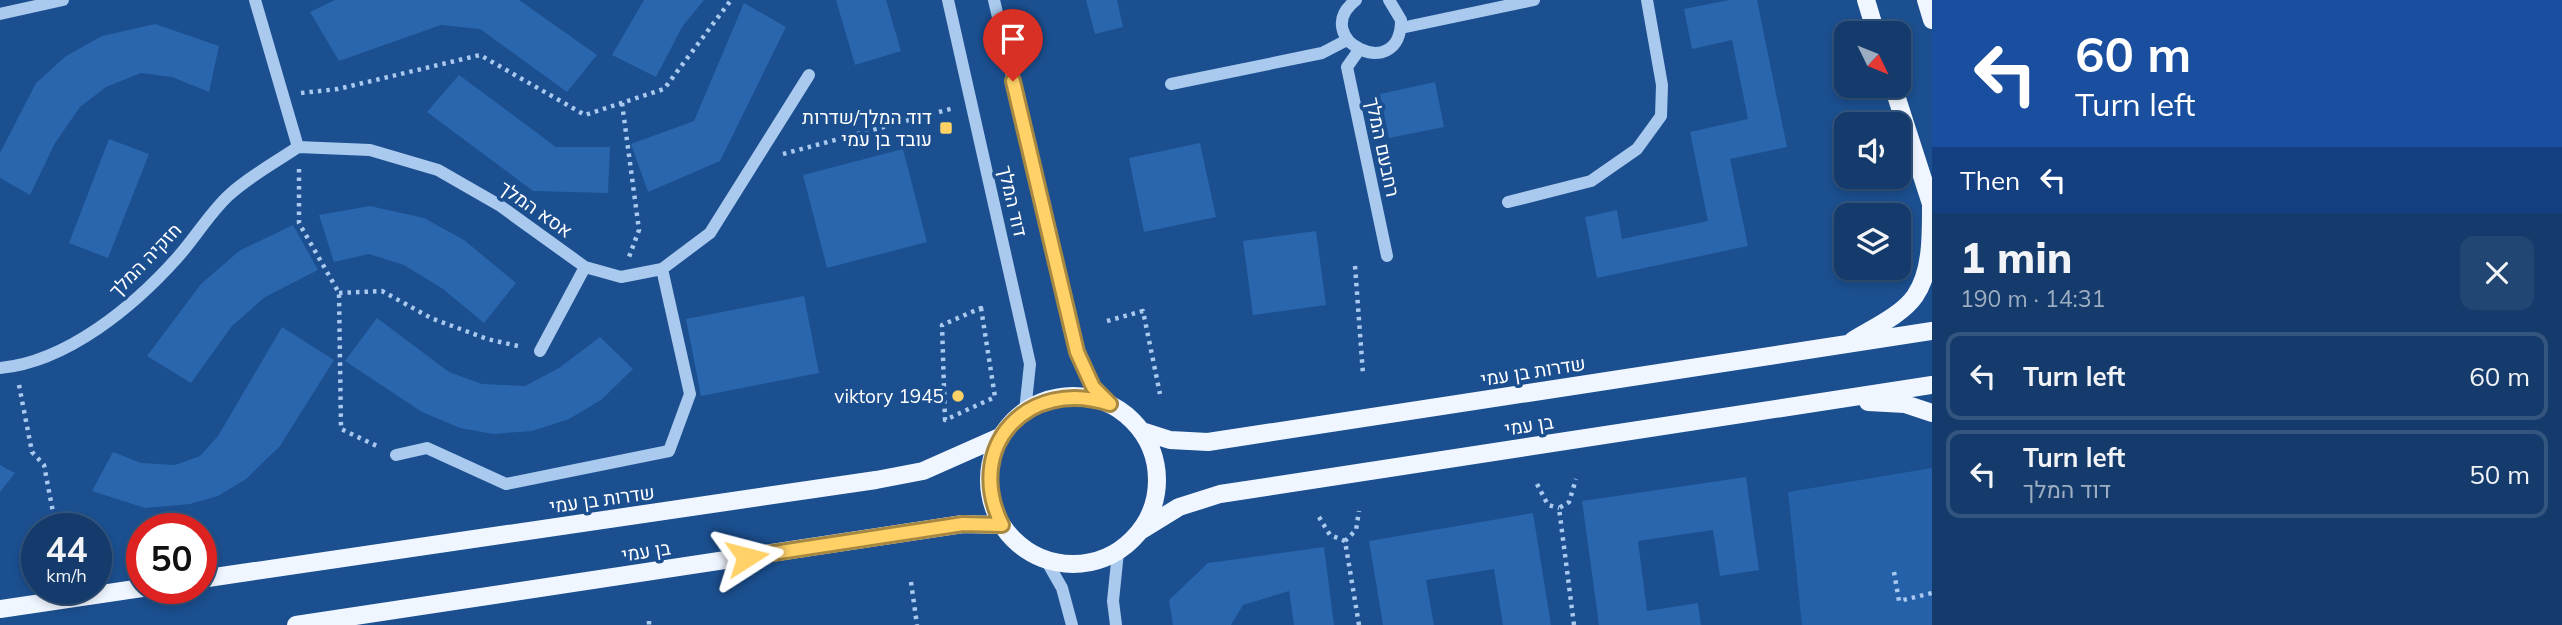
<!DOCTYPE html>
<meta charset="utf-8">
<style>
:root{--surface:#143b6b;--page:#214673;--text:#f1f3f6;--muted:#9dadc1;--line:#33557e}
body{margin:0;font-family:Mulish,Heebo,sans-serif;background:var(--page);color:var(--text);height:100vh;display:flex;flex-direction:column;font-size:26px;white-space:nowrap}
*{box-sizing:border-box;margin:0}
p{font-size:23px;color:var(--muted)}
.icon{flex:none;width:38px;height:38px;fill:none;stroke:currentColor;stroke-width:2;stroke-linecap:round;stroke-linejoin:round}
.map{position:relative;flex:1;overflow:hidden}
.panel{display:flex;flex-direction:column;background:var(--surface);width:630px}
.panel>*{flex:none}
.banner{background:#1a4fa0;color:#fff;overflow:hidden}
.needle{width:46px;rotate:133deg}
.controls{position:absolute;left:1834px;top:21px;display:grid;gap:14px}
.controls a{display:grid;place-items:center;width:77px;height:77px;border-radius:14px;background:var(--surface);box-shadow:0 4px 10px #0003,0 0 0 2px var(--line);font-size:35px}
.speed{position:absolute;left:21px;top:513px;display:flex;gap:14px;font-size:35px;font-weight:700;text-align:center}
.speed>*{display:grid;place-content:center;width:91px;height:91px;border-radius:50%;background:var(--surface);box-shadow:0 4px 10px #0003,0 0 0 2px var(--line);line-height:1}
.speed small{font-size:18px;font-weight:400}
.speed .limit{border:10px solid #d22;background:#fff;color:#111}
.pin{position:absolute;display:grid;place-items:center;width:60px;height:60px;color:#fff;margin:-72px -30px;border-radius:50% 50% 50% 0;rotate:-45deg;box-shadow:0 0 7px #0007}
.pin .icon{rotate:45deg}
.me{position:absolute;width:77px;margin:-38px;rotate:81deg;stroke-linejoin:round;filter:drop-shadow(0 0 5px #0008)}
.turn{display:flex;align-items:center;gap:24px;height:147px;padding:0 28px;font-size:32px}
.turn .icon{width:91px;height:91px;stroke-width:2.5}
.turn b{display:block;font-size:49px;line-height:60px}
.then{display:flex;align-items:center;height:66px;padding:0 28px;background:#0003;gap:14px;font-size:26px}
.round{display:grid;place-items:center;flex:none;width:74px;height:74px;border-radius:14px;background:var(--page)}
.headline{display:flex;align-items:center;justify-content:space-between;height:119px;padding:0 28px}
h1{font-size:42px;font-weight:800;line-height:52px}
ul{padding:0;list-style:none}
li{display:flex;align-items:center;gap:21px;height:88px;margin:0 14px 10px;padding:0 14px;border:4px solid var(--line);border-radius:14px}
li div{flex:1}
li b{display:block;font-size:26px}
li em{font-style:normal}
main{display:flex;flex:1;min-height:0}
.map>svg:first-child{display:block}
.green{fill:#2461a8}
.building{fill:#2a66ad}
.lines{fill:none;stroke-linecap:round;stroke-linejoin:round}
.path{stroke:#a9c9ee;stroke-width:4.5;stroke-dasharray:3.5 5;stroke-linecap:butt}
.minor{stroke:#a9c9ee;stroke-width:12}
.major{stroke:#f0f6ff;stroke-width:18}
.route-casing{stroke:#a68842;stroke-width:18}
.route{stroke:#ffd166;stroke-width:12}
.poi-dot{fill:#ffd166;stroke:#1b4f8f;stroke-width:2.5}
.labels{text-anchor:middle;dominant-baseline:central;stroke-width:7;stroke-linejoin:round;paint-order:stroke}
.poi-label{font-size:19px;fill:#fff;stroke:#1b4f8f;text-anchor:end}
.street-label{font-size:19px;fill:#fff;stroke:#1b4f8f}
</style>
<main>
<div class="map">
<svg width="1932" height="625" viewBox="0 0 1932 625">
<rect width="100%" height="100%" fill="#1b4f8f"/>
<!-- green -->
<path class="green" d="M1932,468V625H1802L1788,492Z"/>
<!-- building -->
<path class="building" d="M335,0H519L597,55L567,92L480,29L441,25L339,61L310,12Z
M644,0H704L682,27L656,77L612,55Z
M836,0H886L901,51L855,65Z
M1086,0H1117L1123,27L1095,34Z
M1729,0H1757L1787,147L1730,159L1748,246L1597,278L1585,217L1617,210L1622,239L1708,221L1690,132L1748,119L1732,40L1692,49L1684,9Z
M744,3L786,27L720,161L648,192L631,144L694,121Z
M155,24L219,46L209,92L172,77L141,73L106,87L80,107L55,143L30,195L0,178V153L36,83L66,56L102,36Z
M459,75L556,147H610L608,193L533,191L427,112Z
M1435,82L1444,127L1389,138L1380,94Z
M109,139L149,154L108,258L69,243Z
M1200,143L1216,217L1144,232L1129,158Z
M903,149L927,242L827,268L803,175Z
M370,206L424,218L464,240L516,283L484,323L443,289L404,265L369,254L334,262L319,215Z
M293,225L318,270L265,297L232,326L191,383L147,356L201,284L239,251Z
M1316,231L1326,305L1253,315L1243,241Z
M804,296L819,373L701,396L686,319Z
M377,318L449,372L482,384L525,386L559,368L600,337L633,369L601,400L569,419L532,431L493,434L460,428L422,412L345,361Z
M282,327L334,360L280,446L246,479L218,496L190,504L145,508L92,491L113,452L141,463L175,465L200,456L218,436Z
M0,465L15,473L0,492Z
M1746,477L1759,570L1720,576L1713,530L1638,541L1647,611L1698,603L1701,625H1599L1582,501Z
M1533,513L1551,625H1503L1494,569L1426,580L1434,625H1383L1369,541Z
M1324,547L1334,625H1294L1289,591L1243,605L1231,625H1173L1169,600L1208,563Z"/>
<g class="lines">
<!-- path -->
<path class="path" d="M301,93L338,89L480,55L585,115L664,89L731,0
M622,103L639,230L629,257
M783,154L954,108
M299,169V223L339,293L341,429L379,447
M1355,266L1363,374
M339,293L382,291L431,318L487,339L522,347
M981,308L995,397L945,420L942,325Z
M1107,321L1143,311L1160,394
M19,385L32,452L44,465L56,528
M1537,484L1548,505L1559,508
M1319,517L1330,535L1345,541
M1894,572L1899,601L1932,593
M911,582L917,625
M649,621V625
M1359,625L1345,541L1356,530L1359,511
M1574,625L1559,508L1569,502L1576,479"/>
<!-- minor -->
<path class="minor" d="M255,0L298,147
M948,0L1030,364L1025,411
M994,0L1077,352L1093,387L1110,404
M1356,0C1307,38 1401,86 1401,20L1389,0
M0,14L63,0
M1401,28L1534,0
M1359,50L1347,67L1387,256
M1171,84L1322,53L1347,40
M298,147L370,150L438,170L499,205L585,267L621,277L662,269L710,233L809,75
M1508,202L1591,181L1637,149L1661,116L1662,85L1647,0
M540,351L585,267
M0,368C67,362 134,306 177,258C195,238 209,214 228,196C248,177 276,162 298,147
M396,455L427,448L506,484L669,451L690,394L662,269
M1046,560L1062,588L1072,625
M1116,625L1113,601L1118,552"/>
<!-- major -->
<path class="major" d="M1866,0L1876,33
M1926,0L1932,20
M1893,86L1932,207
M1852,341C1871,329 1902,315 1915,296C1932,271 1931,235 1931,205
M989 480a84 84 0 1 1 168 0a84 84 0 1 1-168 0Z
M1868,402L1905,404L1932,413
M1142,431L1170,440L1208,442L1932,331
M1140,531L1179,507L1220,494L1932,385
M201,579L876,480L923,471L1002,436
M0,609L142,588
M296,625L963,524L1002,525"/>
</g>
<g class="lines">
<defs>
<path id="route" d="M747,557L963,524L1002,525C963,446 1028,377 1110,404L1093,387L1077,352L1013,81"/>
</defs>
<!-- route casing -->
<use href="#route" class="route-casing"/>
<!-- route -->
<use href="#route" class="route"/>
</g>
<!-- markers -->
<g class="poi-dot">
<rect x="939" y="121" width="14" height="14" rx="3.5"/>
<circle cx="958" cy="396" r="7"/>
</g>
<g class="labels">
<!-- poi labels -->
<g class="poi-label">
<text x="932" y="117">דוד המלך/שדרות<tspan x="932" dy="22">עובד בן עמי</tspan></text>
<text x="944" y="396">viktory 1945</text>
</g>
<!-- street labels -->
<g class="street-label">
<text transform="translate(1383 147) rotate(78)">רחבעם המלך</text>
<text transform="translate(1013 201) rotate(77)">דוד המלך</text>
<text transform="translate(536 209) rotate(35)">אסא המלך</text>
<text transform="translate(145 260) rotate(-46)">חזקיה המלך</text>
<text transform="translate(1533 371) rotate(-9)">שדרות בן עמי</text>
<text transform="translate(1529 425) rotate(-9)">בן עמי</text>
<text transform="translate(602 499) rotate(-8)">שדרות בן עמי</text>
<text transform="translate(646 551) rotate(-9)">בן עמי</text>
</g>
</g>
</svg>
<div class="controls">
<a><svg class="needle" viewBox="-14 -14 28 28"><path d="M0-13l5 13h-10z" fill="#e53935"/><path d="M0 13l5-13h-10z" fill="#9dadc1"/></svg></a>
<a><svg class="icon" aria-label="sound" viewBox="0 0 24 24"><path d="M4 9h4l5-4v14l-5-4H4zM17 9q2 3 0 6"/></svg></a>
<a><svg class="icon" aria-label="layers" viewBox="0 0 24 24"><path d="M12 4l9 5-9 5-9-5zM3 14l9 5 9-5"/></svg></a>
</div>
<div class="speed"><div>44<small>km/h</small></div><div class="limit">50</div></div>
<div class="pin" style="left:1013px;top:81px;background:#d93025"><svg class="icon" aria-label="arrive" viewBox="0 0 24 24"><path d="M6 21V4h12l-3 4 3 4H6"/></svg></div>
<svg class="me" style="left:747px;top:557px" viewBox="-20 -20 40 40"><path d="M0-17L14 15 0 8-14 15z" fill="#ffd166" stroke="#fff" stroke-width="4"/></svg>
</div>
<section class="panel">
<div class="banner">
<div class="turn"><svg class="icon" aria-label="left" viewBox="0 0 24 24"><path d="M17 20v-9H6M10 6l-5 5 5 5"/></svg><div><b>60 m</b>Turn left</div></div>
<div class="then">Then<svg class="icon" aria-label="left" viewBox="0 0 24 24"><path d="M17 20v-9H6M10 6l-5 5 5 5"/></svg></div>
</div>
<div class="headline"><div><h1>1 min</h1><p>190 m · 14:31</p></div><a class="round"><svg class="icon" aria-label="close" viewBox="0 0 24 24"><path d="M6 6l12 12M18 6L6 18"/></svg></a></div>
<ul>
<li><svg class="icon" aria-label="left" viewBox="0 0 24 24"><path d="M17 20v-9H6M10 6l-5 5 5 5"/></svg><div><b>Turn left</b></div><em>60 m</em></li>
<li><svg class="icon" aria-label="left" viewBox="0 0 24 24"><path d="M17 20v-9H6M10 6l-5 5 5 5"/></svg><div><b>Turn left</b><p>דוד המלך</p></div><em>50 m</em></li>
</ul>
</section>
</main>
